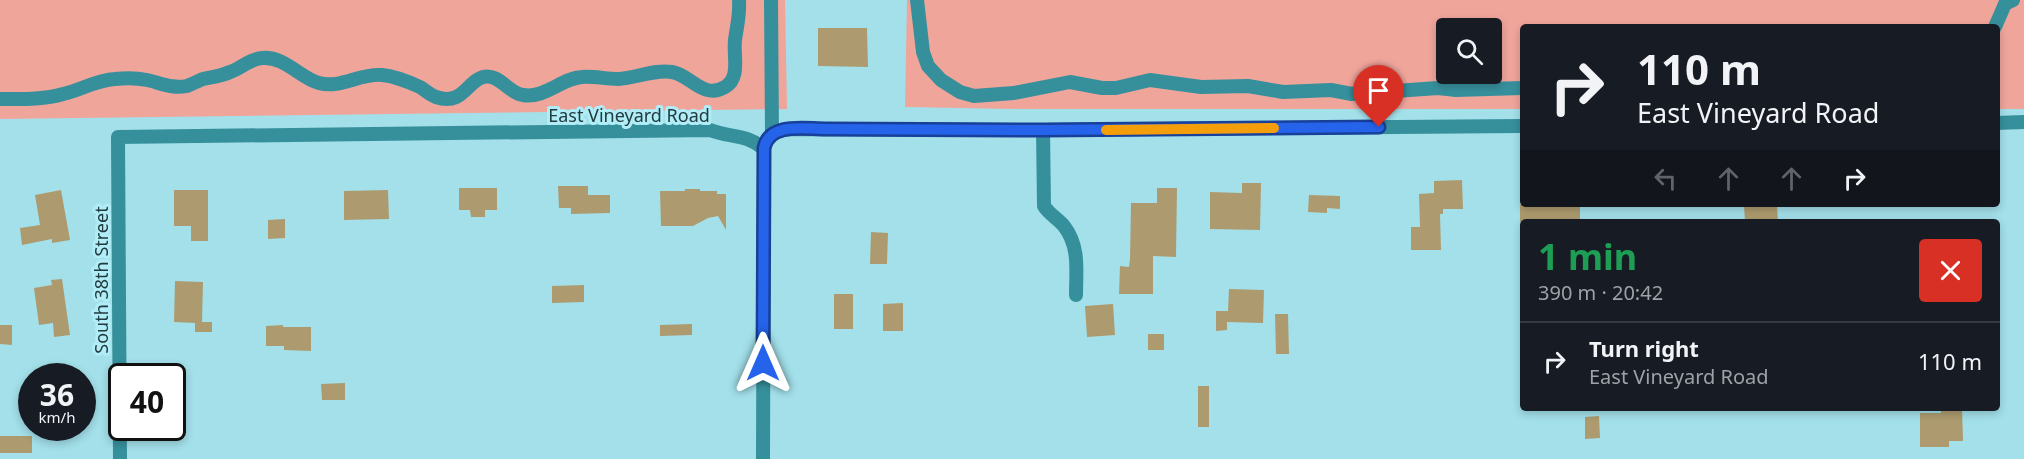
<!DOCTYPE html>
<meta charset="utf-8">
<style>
:root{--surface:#171b24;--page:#242831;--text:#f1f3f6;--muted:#9ea1a6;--line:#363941}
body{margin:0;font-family:"Noto Sans",sans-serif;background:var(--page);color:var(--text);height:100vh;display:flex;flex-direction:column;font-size:22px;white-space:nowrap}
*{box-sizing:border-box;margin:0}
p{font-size:20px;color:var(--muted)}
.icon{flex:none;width:33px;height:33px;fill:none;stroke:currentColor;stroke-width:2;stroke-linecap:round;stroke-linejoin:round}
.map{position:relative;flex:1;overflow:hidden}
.sheet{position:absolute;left:1520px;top:219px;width:480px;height:192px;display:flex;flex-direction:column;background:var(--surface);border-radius:6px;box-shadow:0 3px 9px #0003}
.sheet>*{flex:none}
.hud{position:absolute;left:1520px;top:24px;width:480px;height:183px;border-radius:6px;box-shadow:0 3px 9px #0003;background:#171b24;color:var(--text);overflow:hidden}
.fabs{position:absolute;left:1436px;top:18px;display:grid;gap:12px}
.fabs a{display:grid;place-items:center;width:66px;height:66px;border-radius:6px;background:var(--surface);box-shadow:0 3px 9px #0003;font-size:30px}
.speed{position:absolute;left:18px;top:363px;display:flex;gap:12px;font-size:30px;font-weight:700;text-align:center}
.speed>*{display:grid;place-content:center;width:78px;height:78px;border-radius:50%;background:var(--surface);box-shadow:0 3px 9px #0003;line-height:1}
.speed small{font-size:15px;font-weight:400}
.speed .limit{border:3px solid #111;border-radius:9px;background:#fff;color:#111}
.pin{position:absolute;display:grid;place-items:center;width:51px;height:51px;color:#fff;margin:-62px -26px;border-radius:50% 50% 50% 0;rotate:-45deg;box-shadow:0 0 6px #0007}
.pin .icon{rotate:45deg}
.me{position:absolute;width:66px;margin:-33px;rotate:0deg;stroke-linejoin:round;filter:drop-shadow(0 0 4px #0008)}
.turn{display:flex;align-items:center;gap:21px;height:126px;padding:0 18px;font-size:27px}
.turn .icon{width:78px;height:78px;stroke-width:2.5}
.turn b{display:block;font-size:42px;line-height:51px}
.lanes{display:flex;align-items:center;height:57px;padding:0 18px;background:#0003;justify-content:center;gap:30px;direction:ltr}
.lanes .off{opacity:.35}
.round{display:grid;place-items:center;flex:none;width:63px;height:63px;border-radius:6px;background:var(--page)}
.summary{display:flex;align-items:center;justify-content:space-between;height:102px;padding:0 18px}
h1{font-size:36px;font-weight:700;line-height:45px;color:#1e9e55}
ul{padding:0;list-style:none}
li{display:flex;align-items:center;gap:18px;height:78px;padding:0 18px;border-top:2px solid var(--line)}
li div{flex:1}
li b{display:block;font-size:22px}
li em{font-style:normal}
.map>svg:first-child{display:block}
.green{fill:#f0a59b;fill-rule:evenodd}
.building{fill:#ad9b6f}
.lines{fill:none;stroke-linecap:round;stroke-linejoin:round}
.minor{stroke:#36909c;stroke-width:14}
.route-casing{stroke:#184099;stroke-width:15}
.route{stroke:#2563eb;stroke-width:10}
.slow{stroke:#f59e0b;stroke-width:10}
.labels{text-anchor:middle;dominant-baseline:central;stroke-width:6;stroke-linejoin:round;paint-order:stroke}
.street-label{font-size:18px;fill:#223b3f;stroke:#b0edf7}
</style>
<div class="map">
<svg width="2024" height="459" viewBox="0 0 2024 459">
<rect width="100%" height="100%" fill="#a3e0ea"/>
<!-- green -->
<path class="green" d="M0,0H785L787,109L0,119Z
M907,0H2024V109H1997L1996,27H1522V109H1014L905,107ZM1446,28H1491V74H1446Z"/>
<!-- building -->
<path class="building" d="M818,28H867L868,67L818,66Z
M1462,180L1463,209H1443V214H1440L1441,250H1411V227H1420L1419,194L1434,193V181Z
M1242,183H1261L1260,230L1210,229V192L1242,193Z
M558,186H588V195H610V213L571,214V208H559Z
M459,188H497V210H485V217H471L470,210H459Z
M1157,188H1177L1176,257L1153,256V294H1119L1120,266L1129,267L1130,259L1131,203H1157Z
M685,189H700V191H717V194H726V230L718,216L708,218L693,226H661L660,191H685Z
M61,190L70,240L52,243V239L22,245L20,228L40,225L35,195Z
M174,190H208V241H191V226H174Z
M388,190L389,219L344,220V191Z
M1309,195L1340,196V209L1327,208V213L1308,212Z
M1520,204H1580V222H1520Z
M1744,206H1777L1778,222H1745Z
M285,219V238L268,239V220Z
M871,232L888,233L887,264H870Z
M62,279L70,335L54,337L53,323L39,325L34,288L52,285L51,280Z
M175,281L203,282L202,322H212V332H195V323L174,322Z
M584,285V302L552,303V286Z
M1229,289L1264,290L1263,323L1227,322V330L1216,331V311H1228Z
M834,294H853V329H834Z
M903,303V331H883V304Z
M1113,304L1115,335L1087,337L1085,306Z
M1275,314H1288L1289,354H1276Z
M692,324V335L660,336V325Z
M0,325H12V345L0,344Z
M283,325V327H311V351L284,350V346H266V326Z
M1148,334H1164V350H1148Z
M345,383V400H322L321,384Z
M1198,386H1209V427H1198Z
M1941,408H1962L1963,441H1949V447H1920V413H1941Z
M1599,416L1600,438L1585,439V417Z
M0,436H32V453H0Z"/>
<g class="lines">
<!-- minor -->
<path class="minor" d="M771,0L772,135
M917,0L923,52L928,66L941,80L960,92L974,96L1014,93L1070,82L1102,88H1116L1150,80L1201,87L1248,86L1283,92L1331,90L1352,94L1438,88L1456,90L1522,88
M1995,27L2005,4L2013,0
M0,99C21,99 43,100 63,94C81,90 96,80 115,79C125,78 137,78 147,80C161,83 172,89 187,86C192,84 198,81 203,79C212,77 221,76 230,72C242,68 249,59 262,58C285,56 300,78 319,83C340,89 360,73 382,75C394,76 409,82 420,87C425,90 430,95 436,97C463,106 466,82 483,77C499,73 508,93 523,95C544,99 562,78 582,77C594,76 606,79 618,79C636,78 655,69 672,72C691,75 703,100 725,87C741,78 733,55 735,40C737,25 740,16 739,0
M1996,123L2024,122
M1043,130L1044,206C1049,214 1058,219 1064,226C1080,247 1076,270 1076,295
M120,459L118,137L710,130C730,138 746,133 764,149
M763,459L764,149C767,134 779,130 792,129L1043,130L1522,126"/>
</g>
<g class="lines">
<defs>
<path id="route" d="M763,363L764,148C769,122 805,129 825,129L1043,130L1379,127"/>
</defs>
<!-- route casing -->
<use href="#route" class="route-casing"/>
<!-- route -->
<use href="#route" class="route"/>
<!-- slow -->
<path class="slow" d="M1106,130L1274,128"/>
</g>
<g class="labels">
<!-- street labels -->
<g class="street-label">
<text x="629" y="115">East Vineyard Road</text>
<text transform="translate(101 280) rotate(-90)">South 38th Street</text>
</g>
</g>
</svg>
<div class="fabs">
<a><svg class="icon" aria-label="search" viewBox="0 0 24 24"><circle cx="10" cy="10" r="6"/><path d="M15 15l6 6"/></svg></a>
</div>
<div class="speed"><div>36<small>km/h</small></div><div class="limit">40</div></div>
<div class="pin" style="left:1379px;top:127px;background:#d93025"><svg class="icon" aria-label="arrive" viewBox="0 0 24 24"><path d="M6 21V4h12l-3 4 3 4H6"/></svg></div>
<svg class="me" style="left:763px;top:363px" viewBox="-20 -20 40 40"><path d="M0-17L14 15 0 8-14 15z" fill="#2563eb" stroke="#fff" stroke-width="4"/></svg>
<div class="hud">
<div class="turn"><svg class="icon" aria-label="right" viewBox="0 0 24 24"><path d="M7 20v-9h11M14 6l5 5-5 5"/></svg><div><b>110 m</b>East Vineyard Road</div></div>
<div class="lanes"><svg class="icon off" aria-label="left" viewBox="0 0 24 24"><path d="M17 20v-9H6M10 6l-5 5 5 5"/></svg><svg class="icon off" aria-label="ahead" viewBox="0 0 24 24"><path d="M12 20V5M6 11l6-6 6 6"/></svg><svg class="icon off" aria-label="ahead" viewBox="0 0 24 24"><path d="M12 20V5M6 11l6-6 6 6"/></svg><svg class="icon" aria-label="right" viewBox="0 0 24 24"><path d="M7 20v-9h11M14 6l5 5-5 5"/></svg></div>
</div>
<section class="sheet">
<div class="summary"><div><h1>1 min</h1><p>390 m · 20:42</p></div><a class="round" style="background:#d93025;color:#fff"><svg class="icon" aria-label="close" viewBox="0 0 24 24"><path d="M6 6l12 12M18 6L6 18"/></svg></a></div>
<ul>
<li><svg class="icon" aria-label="right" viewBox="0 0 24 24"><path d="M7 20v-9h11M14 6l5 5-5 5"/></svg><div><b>Turn right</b><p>East Vineyard Road</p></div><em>110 m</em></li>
</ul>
</section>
</div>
